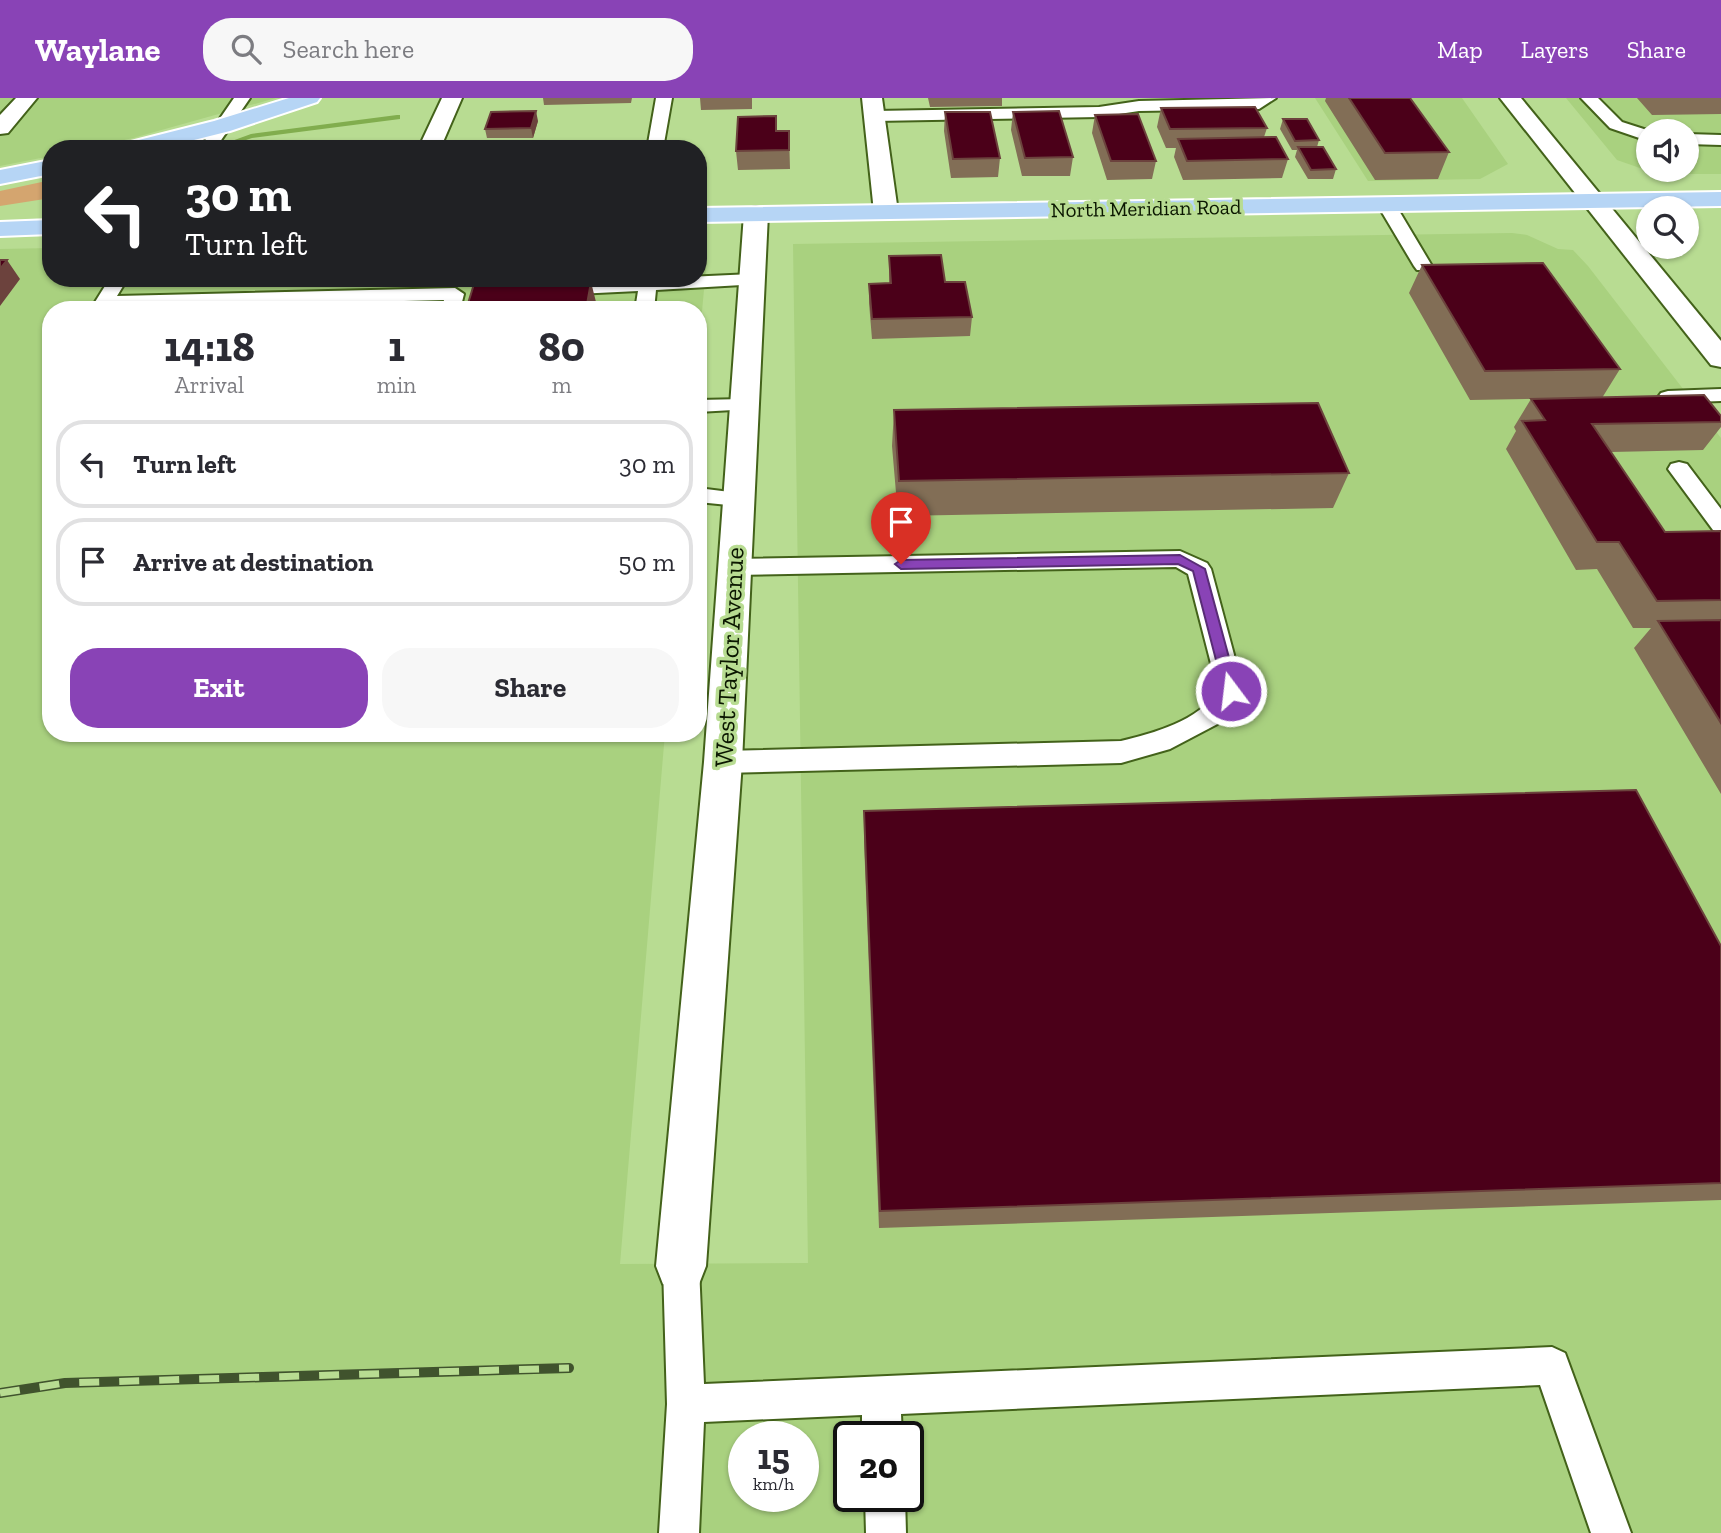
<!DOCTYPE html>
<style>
:root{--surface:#fff;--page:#f7f7f7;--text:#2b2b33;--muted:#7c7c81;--line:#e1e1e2;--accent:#8943b6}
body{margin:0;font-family:"Zilla Slab",serif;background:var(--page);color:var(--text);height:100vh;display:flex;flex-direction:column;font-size:26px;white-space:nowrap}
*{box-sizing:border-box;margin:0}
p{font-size:23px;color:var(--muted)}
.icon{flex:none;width:38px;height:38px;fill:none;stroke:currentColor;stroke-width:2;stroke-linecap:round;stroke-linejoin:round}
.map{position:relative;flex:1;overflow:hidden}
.side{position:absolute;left:42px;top:203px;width:665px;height:441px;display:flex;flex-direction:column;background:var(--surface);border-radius:28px;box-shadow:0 2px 5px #0004}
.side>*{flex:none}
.top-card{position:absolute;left:42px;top:42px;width:665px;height:147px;border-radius:28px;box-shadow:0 2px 5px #0004;background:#202124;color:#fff;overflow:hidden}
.fabs{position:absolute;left:1636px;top:21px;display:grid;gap:14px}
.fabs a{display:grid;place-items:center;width:63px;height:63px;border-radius:50%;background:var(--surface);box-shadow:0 2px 5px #0004;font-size:35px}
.speed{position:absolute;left:728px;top:1323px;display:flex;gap:14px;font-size:35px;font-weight:700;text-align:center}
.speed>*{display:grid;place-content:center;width:91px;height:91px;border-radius:50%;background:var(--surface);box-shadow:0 2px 5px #0004;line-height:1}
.speed small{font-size:18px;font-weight:400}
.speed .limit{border:4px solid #111;border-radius:10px;background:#fff;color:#111}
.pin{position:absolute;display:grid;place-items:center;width:60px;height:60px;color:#fff;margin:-72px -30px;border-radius:50% 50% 50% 0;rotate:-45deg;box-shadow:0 0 7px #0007}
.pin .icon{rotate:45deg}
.me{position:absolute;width:77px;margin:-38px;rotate:345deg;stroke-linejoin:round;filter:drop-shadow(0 0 5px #0008)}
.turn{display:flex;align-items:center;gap:24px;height:147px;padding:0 28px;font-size:32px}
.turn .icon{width:91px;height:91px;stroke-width:2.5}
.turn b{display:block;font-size:49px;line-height:60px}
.eta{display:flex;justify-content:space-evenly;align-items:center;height:119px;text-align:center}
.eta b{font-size:42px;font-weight:700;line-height:49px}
.button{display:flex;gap:14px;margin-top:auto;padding:14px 28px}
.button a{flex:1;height:80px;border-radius:28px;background:var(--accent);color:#fff;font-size:28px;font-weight:700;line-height:80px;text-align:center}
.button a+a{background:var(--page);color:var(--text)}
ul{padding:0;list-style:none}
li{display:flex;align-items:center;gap:21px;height:88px;margin:0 14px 10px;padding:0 14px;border:4px solid var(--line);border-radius:28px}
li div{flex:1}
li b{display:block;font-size:26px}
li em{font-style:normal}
header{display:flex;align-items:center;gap:42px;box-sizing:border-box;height:98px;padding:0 35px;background:var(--accent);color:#fff}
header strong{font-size:33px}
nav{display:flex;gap:38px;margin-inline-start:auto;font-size:24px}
.search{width:490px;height:63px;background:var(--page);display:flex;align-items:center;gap:18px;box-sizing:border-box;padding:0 24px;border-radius:28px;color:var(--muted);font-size:26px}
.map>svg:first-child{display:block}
.built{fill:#a9d17f;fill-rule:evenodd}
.green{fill:#d4a56f}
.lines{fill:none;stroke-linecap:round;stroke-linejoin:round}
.stream{fill:#81ad4e;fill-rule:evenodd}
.lane-casing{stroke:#43621a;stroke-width:4}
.street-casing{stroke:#43621a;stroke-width:4}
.secondary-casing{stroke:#43621a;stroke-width:4}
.primary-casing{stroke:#fff;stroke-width:4}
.lane{fill:#fff;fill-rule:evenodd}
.street{fill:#fff;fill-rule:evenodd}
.secondary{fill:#fff;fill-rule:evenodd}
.primary{fill:#b6d5f5;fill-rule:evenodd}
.rail-casing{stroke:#40532d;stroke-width:10}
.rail{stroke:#b8dc92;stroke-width:7;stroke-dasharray:20;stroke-linecap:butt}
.wall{fill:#826e56}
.shaded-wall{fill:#6c423d}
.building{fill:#4b0019;stroke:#6c423d;stroke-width:2}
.route{fill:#8943b6;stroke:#592c76;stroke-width:2}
.labels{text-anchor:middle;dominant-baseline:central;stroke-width:7;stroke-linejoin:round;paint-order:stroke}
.far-street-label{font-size:21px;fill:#0b1700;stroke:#b8dc92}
.street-label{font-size:26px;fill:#0b1700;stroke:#b8dc92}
</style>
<header>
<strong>Waylane</strong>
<div class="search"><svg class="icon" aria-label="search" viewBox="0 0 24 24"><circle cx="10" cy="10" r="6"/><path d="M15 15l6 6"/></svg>Search here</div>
<nav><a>Map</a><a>Layers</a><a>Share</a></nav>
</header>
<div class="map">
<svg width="1721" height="1435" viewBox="0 0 1721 1435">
<rect width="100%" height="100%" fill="#b8dc92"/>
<!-- built -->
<path class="built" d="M0,0H276L133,40L84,51H51V58L0,68Z
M1315,0H1462L1508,66L1480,81L1368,83Z
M1566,0H1721V76H1657L1617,62ZM1648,33H1687V72H1648Z
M1512,135L1527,137L1558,151L1573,152L1588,168L1721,340V1435H0V151L51,150V180H698V154L707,159L698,257V212H51V635H665L620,1166L808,1165L793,146ZM744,1339H803V1398H744ZM849,1339H908V1398H849Z"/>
<!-- green -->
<path class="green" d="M51,82V100L0,108V93Z"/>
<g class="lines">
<!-- stream -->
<path class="stream" d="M397,17H400V21L252,40L222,50L218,48L251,36Z"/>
<defs>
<path id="lane" d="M234,0H250L215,51H199Z
M656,0H672L663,51H647Z
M1276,0L1259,11L1139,13L1099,19L875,23L867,18L875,13L1099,9L1139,3Z
M1581,0H1598L1622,24L1650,33L1648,43L1610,30Z
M1687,36L1721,37V47L1687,46Z
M1386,101L1395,106L1432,168L1429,172H1417L1414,168L1377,106Z
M752,176L759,178L761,182L759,186L656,192L654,212H635L638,193L556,197L547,191L556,185Z
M110,180H128L117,198L455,190L464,196L460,212H441L444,202L249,207L247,212H228L230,208H97L95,204Z
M1721,291V303L1668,305L1661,303L1658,299L1661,295L1668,293Z
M744,301L751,303L754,307L751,311L698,314V302Z
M1679,364L1687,366L1721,411V435L1713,432L1668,371L1671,366Z
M698,390L746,396L749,401L746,406L738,408L698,404Z
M1180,453L1207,465L1211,471L1244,594L1227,621L1170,651L1121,665L723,675L713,672L709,664L713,656L723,653L1121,643C1154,635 1198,623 1218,593L1188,476L1176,469L734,477L726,475L722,469L726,463L734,461Z
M681,1150L694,1155L699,1168L704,1286L1552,1249L1565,1255L1631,1435H1591L1540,1287L901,1316L902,1339H862V1317L704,1324L699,1435H659L667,1306L663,1168L668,1155Z
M865,1398H905L906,1435H866Z"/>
<path id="street" d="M16,0H37L8,35L0,36V17Z
M442,0H462L440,51H418Z
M862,0H882L898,114L894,119H878L874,114Z
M756,109L764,111L768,116L742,664L706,1168L699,1186L681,1193L663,1186L656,1168L704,664L744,116L748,111Z"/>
<path id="secondary" d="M1500,0H1521L1721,243V269L1711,267Z"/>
<path id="primary" d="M289,0H320L317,4L230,33L158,51H120L123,46L214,23Z
M51,62V76L0,86V72Z
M1721,94V108L698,124V110Z
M51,122V136L0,138V124Z"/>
</defs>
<!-- lane casing -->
<use href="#lane" class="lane-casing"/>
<!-- street casing -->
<use href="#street" class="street-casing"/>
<!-- secondary casing -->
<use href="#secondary" class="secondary-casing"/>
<!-- primary casing -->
<use href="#primary" class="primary-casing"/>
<!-- lane -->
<use href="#lane" class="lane"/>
<!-- street -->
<use href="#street" class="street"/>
<!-- secondary -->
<use href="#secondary" class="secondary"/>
<!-- primary -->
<use href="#primary" class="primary"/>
<defs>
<path id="rail" d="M0,1295L65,1285L569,1270"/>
</defs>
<!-- rail casing -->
<use href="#rail" class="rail-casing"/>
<!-- rail -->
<use href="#rail" class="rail"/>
</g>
<!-- wall -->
<path class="wall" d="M543,0H632L631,5L544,7Z
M700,0H752V11L701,12Z
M928,0H1002V8L930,9Z
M1326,0H1410L1449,54L1438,81L1375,82L1325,3Z
M1637,0H1721V16L1652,17Z
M1161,10L1267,30L1264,39L1288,61L1282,80L1183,82L1174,59L1176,50H1166L1157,29Z
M945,14L1000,60L998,79L951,80L944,33Z
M1013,14L1073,59L1070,78H1022L1011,32Z
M1095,17L1156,63L1152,81L1107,82L1092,35Z
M1283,21L1319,42L1317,49L1336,71L1333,81H1308L1295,59L1297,52H1292L1280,31Z
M538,23L533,40H487L485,31Z
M777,33H789L790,71L738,72L736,53Z
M889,158L945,184L972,219L970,238L872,241L869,205V186L889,185Z
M1422,167L1620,271L1602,300L1721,318V329L1703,352L1611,354L1665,434L1721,433V696L1634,550L1651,530H1633L1597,471L1576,472L1506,351L1516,333L1514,329L1531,301L1593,300L1470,302L1409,195Z
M894,312L1349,375L1333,410L898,418L892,348Z
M864,713L1721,848V1102L879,1130L864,743Z"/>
<!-- shaded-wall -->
<path class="shaded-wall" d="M536,13L538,23L533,40L531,30Z
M7,162L20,181L0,208V171Z
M591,184L598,212H586Z"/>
<!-- building -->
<path class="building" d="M1349,0H1410L1449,54L1385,55Z
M1255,9L1267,30L1170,31L1161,10Z
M536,13L531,30L485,31L491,14Z
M1059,13L1073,59L1025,60L1013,14Z
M945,14H990L1000,60L953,61Z
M1138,16L1156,63H1111L1095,17Z
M776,18V33H789V52L736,53L738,19Z
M1283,21H1307L1319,42L1295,43Z
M1276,39L1288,61L1187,63L1178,41Z
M524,43L522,51H476L478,44Z
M1298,49H1323L1336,71L1311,72Z
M941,157L945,184H965L972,219L872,221L869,186L891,185L889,158Z
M0,162H7L0,171Z
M1543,165L1620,271L1485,273L1422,167Z
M591,184L586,212H466L474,186Z
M425,205L423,212H227L228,209Z
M1704,297L1721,318V324L1592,326L1665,434L1721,433V502L1657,503L1619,444H1597L1522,323L1545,322L1531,301Z
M1318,305L1349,375L899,383L894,312Z
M1721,522V625L1658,523Z
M1636,692L1721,848V1085L880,1113L864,713Z"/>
<!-- route -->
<path class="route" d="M1180,457L1205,471L1238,593L1236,597L1231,599L1224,593L1193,473L1178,466L901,471L895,466L901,462Z"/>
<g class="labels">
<!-- far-street labels -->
<g class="far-street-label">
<text transform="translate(1146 110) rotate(-1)">North Meridian Road</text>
</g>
<!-- street labels -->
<g class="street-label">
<text transform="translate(729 559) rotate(-87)">West Taylor Avenue</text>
</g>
</g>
</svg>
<div class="fabs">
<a><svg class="icon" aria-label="sound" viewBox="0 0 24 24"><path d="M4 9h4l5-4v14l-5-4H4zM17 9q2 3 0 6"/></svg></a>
<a><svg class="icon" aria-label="search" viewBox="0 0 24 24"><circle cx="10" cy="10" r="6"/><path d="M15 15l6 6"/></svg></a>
</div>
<div class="speed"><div>15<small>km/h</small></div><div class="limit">20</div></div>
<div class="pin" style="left:901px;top:466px;background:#d93025"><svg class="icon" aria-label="arrive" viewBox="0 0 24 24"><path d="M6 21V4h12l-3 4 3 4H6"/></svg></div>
<svg class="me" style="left:1231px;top:593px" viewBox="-20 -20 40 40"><circle r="17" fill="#8943b6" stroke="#fff" stroke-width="3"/><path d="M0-11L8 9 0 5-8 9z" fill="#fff"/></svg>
<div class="top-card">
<div class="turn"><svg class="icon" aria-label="left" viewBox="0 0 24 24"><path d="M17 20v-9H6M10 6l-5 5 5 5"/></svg><div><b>30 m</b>Turn left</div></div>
</div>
<section class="side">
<div class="eta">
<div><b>14:18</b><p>Arrival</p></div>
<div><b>1</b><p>min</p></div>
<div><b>80</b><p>m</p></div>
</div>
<ul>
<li><svg class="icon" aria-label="left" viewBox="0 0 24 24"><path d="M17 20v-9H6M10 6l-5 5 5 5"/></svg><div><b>Turn left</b></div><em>30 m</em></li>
<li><svg class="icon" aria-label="arrive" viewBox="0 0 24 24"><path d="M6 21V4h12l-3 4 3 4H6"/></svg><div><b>Arrive at destination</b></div><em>50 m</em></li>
</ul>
<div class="button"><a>Exit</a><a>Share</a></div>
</section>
</div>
